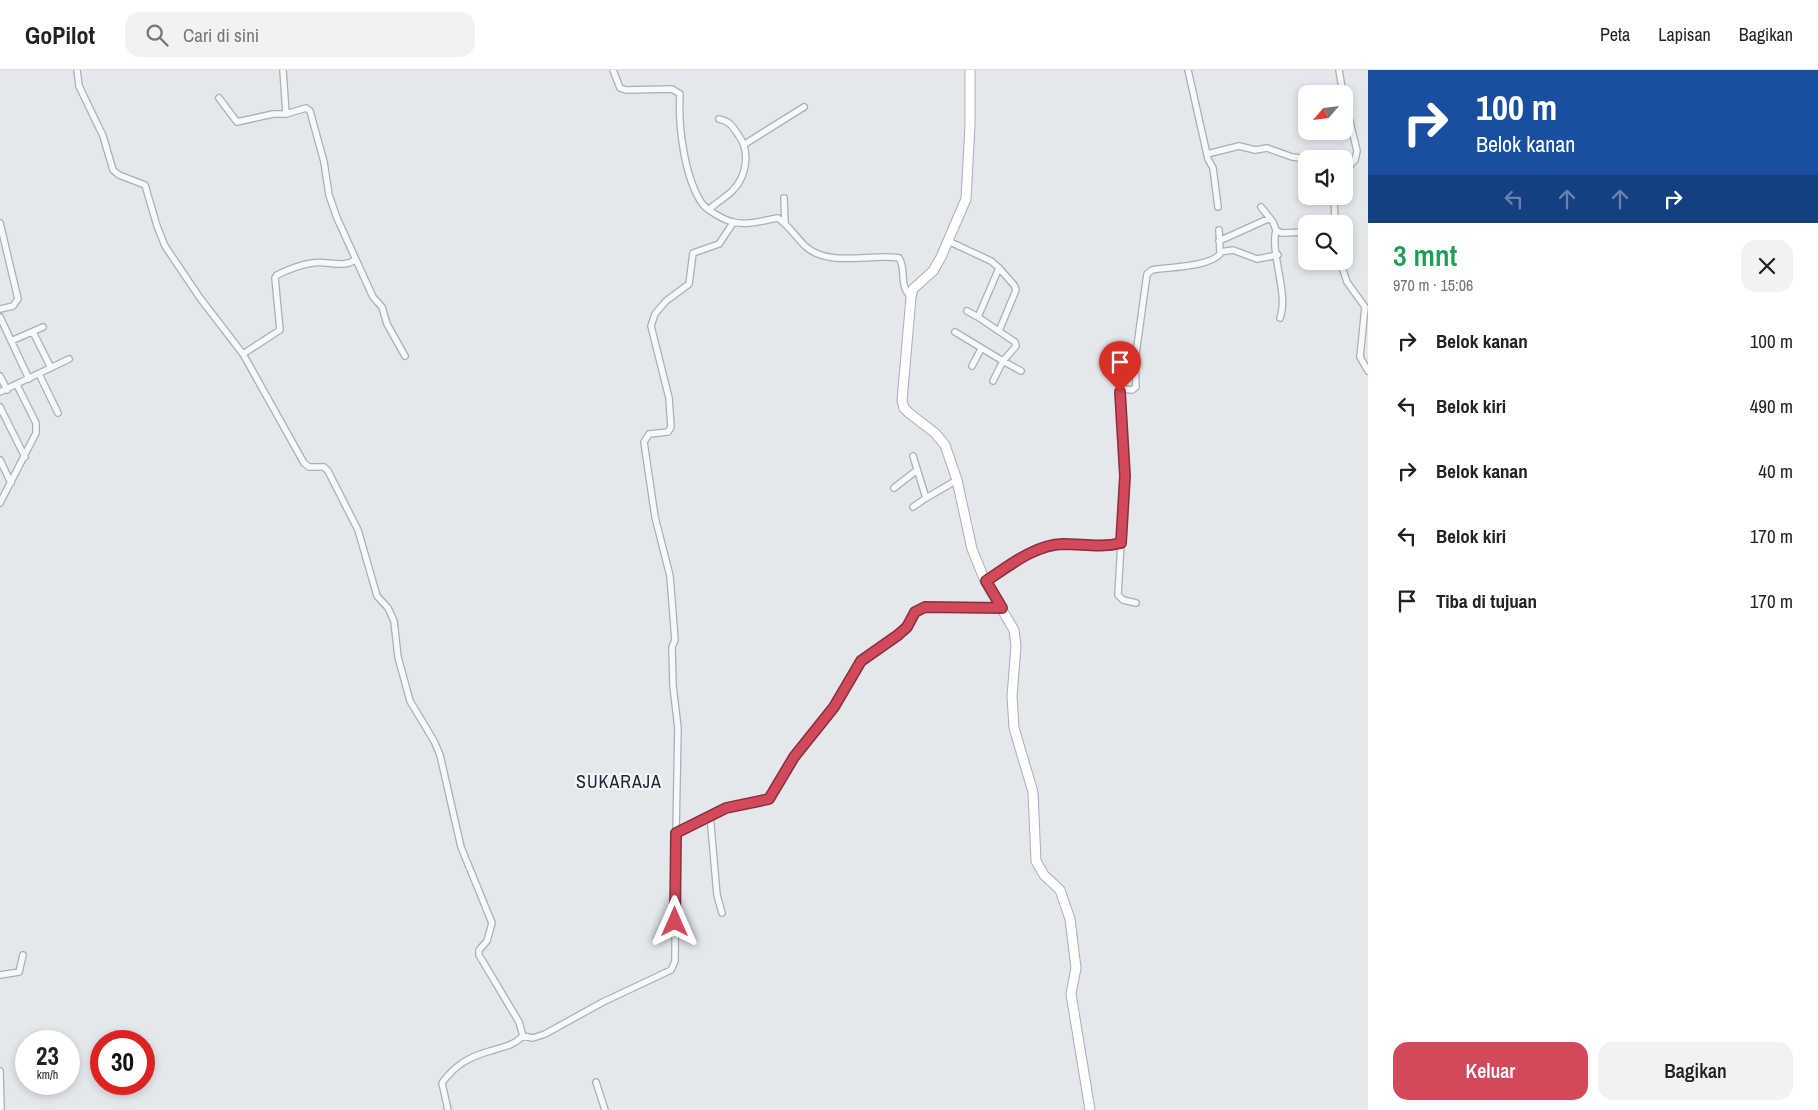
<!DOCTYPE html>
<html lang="id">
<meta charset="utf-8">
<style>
:root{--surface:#fff;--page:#f2f2f2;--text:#222;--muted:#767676;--line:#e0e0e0;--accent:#d1495b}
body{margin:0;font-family:"Archivo Narrow",sans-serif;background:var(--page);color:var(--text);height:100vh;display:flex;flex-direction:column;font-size:19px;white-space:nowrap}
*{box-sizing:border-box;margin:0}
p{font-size:16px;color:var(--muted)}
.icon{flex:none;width:28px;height:28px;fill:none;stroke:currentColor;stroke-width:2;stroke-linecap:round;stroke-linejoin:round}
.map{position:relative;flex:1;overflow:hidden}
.details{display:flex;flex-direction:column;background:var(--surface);width:450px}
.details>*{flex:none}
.hud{background:#1a4fa0;color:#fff;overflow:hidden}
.needle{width:32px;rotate:242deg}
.fabs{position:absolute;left:1298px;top:15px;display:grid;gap:10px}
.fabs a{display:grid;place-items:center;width:55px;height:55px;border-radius:10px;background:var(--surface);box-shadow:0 2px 8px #0003;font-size:25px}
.speed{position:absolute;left:15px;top:960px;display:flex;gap:10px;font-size:25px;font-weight:700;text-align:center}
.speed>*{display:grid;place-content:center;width:65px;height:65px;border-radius:50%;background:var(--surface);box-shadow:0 2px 8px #0003;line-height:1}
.speed small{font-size:12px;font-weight:400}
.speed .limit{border:8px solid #d22;background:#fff;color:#111}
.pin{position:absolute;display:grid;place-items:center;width:42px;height:42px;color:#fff;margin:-51px -21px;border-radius:50% 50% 50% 0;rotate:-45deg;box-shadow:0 0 5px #0007}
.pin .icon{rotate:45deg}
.me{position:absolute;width:55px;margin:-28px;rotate:0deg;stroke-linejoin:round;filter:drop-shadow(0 0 4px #0008)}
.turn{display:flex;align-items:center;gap:18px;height:105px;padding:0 25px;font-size:22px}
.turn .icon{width:65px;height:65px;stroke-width:2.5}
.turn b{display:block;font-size:35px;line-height:42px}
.lanes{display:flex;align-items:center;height:48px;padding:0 25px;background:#0003;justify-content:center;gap:25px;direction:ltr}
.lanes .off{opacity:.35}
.round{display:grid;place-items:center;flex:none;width:52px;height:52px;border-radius:15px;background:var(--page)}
.overview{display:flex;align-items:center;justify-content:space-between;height:85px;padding:0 25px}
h1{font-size:30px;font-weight:600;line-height:38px;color:#1e9e55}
.primary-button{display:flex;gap:10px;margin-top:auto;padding:10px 25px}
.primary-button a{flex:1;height:58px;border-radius:15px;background:var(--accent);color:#fff;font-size:20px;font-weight:600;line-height:58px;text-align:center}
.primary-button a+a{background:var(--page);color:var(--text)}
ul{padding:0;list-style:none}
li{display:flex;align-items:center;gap:15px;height:65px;padding:0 25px}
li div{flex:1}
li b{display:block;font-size:19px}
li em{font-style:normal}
header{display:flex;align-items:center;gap:30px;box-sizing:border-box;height:70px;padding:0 25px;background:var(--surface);border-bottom:1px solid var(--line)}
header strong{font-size:24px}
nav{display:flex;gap:28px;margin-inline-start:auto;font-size:18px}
.search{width:350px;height:45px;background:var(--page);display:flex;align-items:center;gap:12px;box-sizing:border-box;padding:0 18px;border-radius:15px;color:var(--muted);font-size:19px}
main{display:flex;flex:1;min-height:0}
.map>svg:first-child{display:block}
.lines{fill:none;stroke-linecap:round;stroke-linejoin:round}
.street-casing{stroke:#a9aeb7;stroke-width:8}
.secondary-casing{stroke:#a9aeb7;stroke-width:11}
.street{stroke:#f7f8fa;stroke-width:5.5}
.secondary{stroke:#fff;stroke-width:9}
.route-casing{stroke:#882f3b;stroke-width:12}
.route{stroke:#d1495b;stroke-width:9}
.labels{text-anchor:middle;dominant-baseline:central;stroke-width:4.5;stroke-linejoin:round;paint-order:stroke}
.quarter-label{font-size:18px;letter-spacing:1px;fill:#1d2536;stroke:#f4f6f9}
</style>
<header>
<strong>GoPilot</strong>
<div class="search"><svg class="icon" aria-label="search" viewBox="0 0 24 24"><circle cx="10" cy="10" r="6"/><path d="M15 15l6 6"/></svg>Cari di sini</div>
<nav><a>Peta</a><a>Lapisan</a><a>Bagikan</a></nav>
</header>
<main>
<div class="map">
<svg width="1368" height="1040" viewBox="0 0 1368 1040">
<rect width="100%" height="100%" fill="#e4e7ec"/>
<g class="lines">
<defs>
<path id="street" d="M77,0L79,16L103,66L113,100L119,105L145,115L157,156L165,176L200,228L243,284L304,393L309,397H324L328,401L358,460L377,526L388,538L394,551L398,587L410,631L434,671L440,685L461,777L492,853L487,871L479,880V885L519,952L523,966C513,976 503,977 490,981C469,987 455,995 442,1013L448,1040
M283,0L286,44L306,38L310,41L324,92L329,125L337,148L373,227L382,237L387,254L405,286
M613,0L620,18L626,20L672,19L680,24C678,55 684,105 701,132C706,140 724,150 733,152C747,156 765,150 778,148C789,156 796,167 805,176C829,198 871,183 899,188C907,200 898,215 911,227
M1188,0L1208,89L1213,98L1218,137
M1339,0L1343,24
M1344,27L1357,81L1355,90L1344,103
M219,28L237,52L273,44H286
M745,74L804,37
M1207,84L1239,76L1255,80L1267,78L1292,87L1308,89
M1334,126L1335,154
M784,128L785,153
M1261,137L1273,152L1276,160C1270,184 1289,224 1280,248
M709,140C717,131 726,128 733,120C747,106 750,81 739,66C733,57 730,51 719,49
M0,153L18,229L13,236L0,239
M1276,160L1281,163L1306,162
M948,171L991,191L999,198L978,247L1015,272L1016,276L1003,291L955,262
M1219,171L1270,148
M1220,182L1233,180L1257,189L1278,185
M1340,191L1347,212L1365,237L1360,287L1368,301
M967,241L978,247
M0,247L29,309
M999,261L1016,220L1014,215L999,198
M33,262L51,298
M11,271L43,257
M243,284L280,260L275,208L277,205C287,200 300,195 312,193C327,190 342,199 355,190
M972,296L981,279
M39,304L58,343
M0,306L7,320
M993,311L1003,291L1021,301
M0,322L69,289
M0,337L25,387
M913,386L926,428L957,410
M0,390L11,413
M894,418L917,400
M0,433L36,363V353L17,315
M913,437L926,428
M1121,473L1118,525L1123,530L1136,533
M985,511C1008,496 1034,475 1063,474C1083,474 1101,478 1121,473L1125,406L1120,322L1123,319L1132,320L1136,317L1135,291L1147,204L1152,200C1169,197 1209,197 1220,184L1219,160
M710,745L717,825L722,843
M676,763L678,658L673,616L672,577L675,570L670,506L655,447L644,372L649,364L668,362L671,357L669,328L651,256L655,244L666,231L689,214L693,183L719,174L733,153
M0,905L19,902L23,885
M523,966L533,968L545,964L603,932L671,900L675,891L676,763L726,738L769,729L795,687L834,637L861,591L899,565L907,557L915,542L925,537L1002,538
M0,1001L1,1040
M596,1012L605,1040"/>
<path id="secondary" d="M970,0V55L966,129L941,187L933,201L913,219L911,227L902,331L904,338L909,343L935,363L945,375L957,410L972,479L985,511L1014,560L1016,576L1012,626L1014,658L1033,722L1036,791L1044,805L1060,820L1070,849L1076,898L1071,924L1090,1040"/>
</defs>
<!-- street casing -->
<use href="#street" class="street-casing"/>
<!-- secondary casing -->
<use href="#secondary" class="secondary-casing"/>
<!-- street -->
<use href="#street" class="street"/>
<!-- secondary -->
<use href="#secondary" class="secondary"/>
</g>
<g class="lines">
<defs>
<path id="route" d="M675,852L676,763L726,738L769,729L794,687L834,637L861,591L898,565L907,557L915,542L925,537L1002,538L986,511C1009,496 1034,475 1063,474C1083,474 1101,478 1121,473L1125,406L1120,322"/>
</defs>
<!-- route casing -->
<use href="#route" class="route-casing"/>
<!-- route -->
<use href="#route" class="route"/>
</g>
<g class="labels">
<!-- quarter labels -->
<g class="quarter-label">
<text x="619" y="711">SUKARAJA</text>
</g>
</g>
</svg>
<div class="fabs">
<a><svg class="needle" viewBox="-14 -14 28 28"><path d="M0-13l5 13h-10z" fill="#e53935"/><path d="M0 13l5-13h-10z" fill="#767676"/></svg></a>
<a><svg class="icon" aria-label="sound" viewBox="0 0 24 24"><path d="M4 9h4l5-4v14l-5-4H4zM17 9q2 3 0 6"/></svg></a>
<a><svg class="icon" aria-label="search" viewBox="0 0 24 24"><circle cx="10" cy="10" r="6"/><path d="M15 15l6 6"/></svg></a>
</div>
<div class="speed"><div>23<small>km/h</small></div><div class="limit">30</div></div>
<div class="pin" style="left:1120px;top:322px;background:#d93025"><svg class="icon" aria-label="arrive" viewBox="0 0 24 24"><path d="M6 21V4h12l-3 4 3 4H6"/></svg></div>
<svg class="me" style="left:675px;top:852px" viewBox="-20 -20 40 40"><path d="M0-17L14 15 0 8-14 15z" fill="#d1495b" stroke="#fff" stroke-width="4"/></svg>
</div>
<section class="details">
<div class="hud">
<div class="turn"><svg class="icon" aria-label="right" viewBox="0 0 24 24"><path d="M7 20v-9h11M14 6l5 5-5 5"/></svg><div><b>100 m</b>Belok kanan</div></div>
<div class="lanes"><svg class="icon off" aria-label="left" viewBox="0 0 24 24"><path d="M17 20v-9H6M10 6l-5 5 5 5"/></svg><svg class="icon off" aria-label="ahead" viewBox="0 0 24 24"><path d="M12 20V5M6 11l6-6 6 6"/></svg><svg class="icon off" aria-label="ahead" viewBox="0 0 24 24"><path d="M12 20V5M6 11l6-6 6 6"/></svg><svg class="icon" aria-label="right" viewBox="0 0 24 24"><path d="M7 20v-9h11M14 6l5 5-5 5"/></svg></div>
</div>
<div class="overview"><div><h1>3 mnt</h1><p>970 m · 15:06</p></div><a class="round"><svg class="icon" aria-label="close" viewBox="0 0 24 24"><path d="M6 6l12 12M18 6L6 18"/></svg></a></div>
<ul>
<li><svg class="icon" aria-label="right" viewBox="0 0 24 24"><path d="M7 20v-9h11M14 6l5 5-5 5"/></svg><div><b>Belok kanan</b></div><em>100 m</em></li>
<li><svg class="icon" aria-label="left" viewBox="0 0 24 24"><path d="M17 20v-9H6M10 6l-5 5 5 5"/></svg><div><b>Belok kiri</b></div><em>490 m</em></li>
<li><svg class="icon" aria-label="right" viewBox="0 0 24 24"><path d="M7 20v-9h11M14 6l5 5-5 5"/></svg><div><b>Belok kanan</b></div><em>40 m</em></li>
<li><svg class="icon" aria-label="left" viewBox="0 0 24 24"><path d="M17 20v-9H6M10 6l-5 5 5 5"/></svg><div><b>Belok kiri</b></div><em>170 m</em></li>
<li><svg class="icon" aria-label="arrive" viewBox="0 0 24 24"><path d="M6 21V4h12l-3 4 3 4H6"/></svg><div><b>Tiba di tujuan</b></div><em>170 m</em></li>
</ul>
<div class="primary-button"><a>Keluar</a><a>Bagikan</a></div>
</section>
</main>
